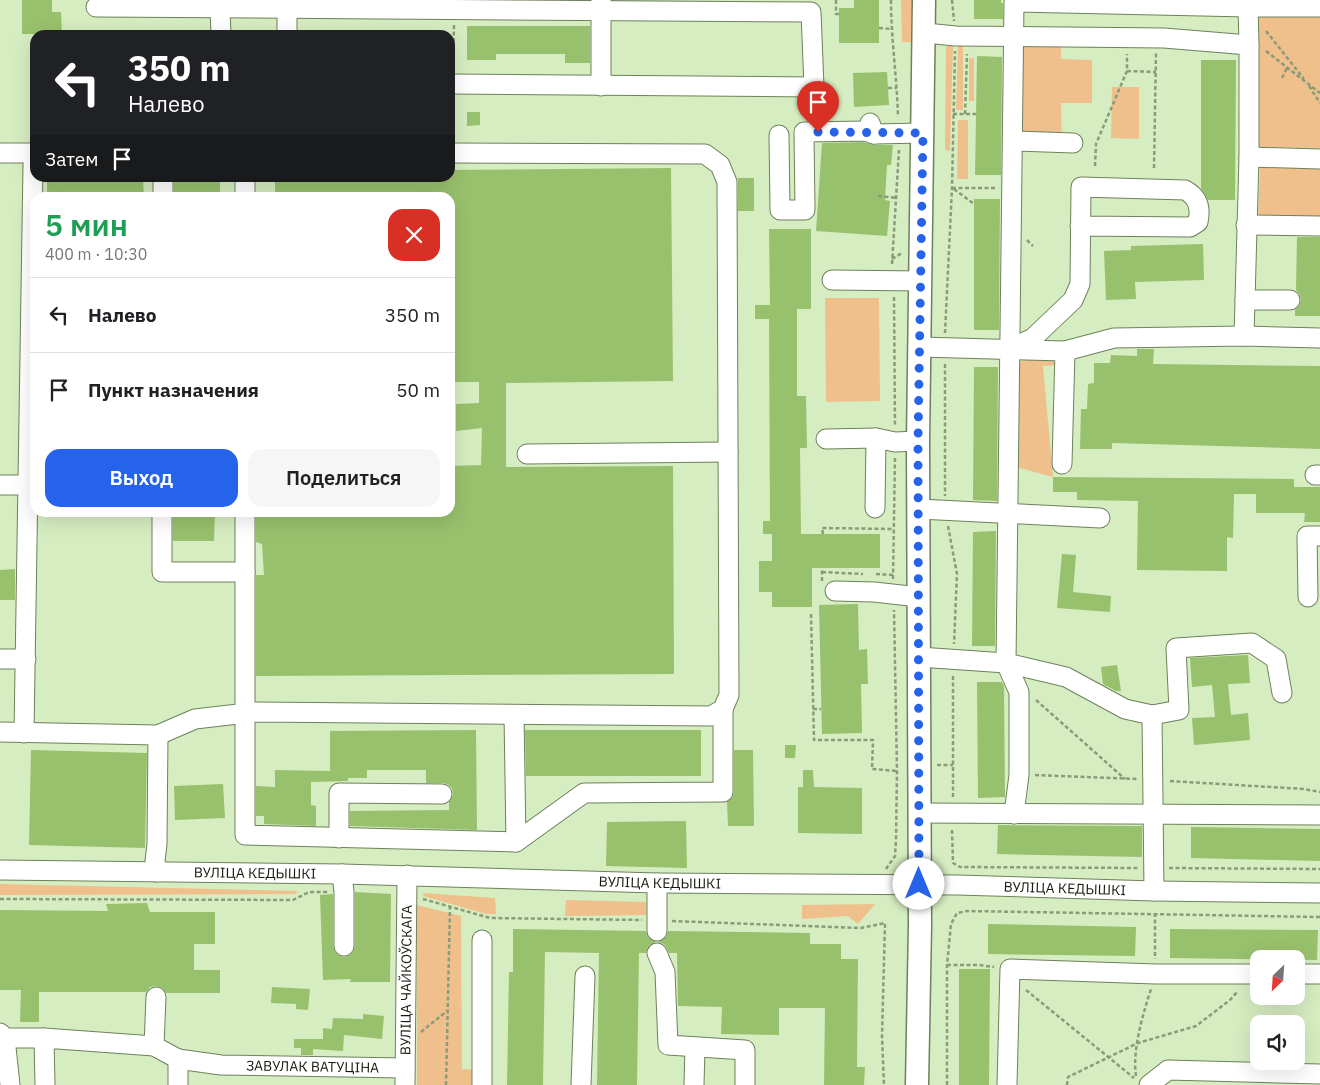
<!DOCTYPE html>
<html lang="ru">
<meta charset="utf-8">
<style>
:root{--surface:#fff;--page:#f6f6f6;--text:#202124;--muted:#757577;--line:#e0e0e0;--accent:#2563eb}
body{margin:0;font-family:"IBM Plex Sans",sans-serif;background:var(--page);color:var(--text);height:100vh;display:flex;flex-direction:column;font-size:19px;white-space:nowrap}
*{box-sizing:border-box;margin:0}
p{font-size:16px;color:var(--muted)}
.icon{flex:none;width:28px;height:28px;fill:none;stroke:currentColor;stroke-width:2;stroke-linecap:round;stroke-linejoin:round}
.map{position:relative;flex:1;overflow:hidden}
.panel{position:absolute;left:30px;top:192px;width:425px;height:325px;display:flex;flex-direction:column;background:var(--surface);border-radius:15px;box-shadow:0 5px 20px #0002}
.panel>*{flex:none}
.top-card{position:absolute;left:30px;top:30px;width:425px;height:152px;border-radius:15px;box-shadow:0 5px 20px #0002;background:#202124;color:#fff;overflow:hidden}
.needle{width:32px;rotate:205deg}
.buttons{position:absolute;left:1250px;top:950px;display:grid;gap:10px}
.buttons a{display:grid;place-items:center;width:55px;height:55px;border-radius:10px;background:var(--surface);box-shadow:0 5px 20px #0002;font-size:25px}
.pin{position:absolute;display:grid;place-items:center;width:42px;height:42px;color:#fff;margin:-51px -21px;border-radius:50% 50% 50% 0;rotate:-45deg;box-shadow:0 0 5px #0007}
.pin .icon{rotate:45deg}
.me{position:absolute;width:55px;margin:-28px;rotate:0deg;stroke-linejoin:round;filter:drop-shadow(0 0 4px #0008)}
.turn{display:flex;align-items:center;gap:18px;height:105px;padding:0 15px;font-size:22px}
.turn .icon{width:65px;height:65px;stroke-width:2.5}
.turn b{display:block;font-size:35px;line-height:42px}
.then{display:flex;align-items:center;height:48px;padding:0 15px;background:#0003;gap:10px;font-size:19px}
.round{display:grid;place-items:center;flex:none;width:52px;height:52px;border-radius:15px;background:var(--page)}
.headline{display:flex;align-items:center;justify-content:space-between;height:85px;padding:0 15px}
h1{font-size:30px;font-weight:600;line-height:38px;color:#1e9e55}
.cta{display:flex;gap:10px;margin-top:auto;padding:10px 15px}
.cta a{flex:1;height:58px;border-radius:15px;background:var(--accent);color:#fff;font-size:20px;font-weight:600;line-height:58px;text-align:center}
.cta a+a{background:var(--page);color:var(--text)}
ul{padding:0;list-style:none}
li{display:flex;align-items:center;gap:15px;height:75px;padding:0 15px;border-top:1px solid var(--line)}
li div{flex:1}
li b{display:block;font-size:19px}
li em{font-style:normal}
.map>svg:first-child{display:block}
.green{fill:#efc08c}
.building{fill:#98c16d}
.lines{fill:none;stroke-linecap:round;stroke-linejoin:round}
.minor-casing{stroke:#6d815a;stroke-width:21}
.major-casing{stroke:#6d815a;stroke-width:25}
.path{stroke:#8a9b7a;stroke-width:2.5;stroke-dasharray:4 2.5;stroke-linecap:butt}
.minor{stroke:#fff;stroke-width:19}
.major{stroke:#fff;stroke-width:22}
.route{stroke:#2563eb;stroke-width:9;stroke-dasharray:0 16.2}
.labels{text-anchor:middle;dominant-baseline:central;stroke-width:4.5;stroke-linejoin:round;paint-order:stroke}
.street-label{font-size:14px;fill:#141b0c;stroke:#e3face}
</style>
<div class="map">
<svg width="1320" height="1085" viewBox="0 0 1320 1085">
<rect width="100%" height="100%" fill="#d6edc1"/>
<!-- green -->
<path class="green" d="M901,0H914L915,42H902Z
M1252,13H1320V148L1252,147Z
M1014,36H1061V59L1092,60V103H1061L1062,143L1013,141Z
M958,44L963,45V110H956Z
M946,46H953L950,151L945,150Z
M969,58H974V101H969Z
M1112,87H1139V139L1111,138Z
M958,120H968V179H957Z
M1260,165L1320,167V223L1258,221Z
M825,298H879L880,401L826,402Z
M1043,356H1061V365L1043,366L1053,477L1016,467L1018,362Z
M0,884L299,891L295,894L0,895Z
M424,893L495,898L496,914H486L423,896Z
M566,900L646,902V915L565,916Z
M875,904L858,924L848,916L802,919V905Z
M417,905L461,916L462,1069L477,1070L476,1085H417Z"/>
<!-- building -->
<path class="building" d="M22,0H52V12H61L62,34H22Z
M854,0H879V43H839V8H854Z
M974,0H1001V3H1003V19H974Z
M467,26H590V63H565V54H496V60H467Z
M977,56L1002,57L1001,175H975Z
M1201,60H1236L1235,200H1208L1201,188Z
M887,72L889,105L854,107L853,73Z
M467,112H480V125L467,126Z
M864,142L874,145H893L891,165H887L885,200L890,201L887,236L816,231L822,143Z
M671,168L673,381L506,383V467L673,466L674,674L256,676V575H264L262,544L256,542V512H450V466L481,465L482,428L456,431V404L479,403V382H450V198H275V178H450V170Z
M47,178H143L144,198H47Z
M738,178H754V211H738Z
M174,180H220V198H174Z
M974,199H1000L999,330H974Z
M769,229H811V309H797V396H806L807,448H800L801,534H880V568H812V607H772V592H759V561H772V534H763V521H770L769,319H755V305H770Z
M1297,237H1320V316H1295V310L1299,306L1301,300L1300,295L1296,290Z
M1203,244L1204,280L1135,282L1136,299L1106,300L1104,251L1131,250V246Z
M1137,349H1154L1153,364L1320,366V449L1112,443V449H1080L1081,409H1087L1088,384L1094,383V363H1110L1111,355L1137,356Z
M974,367H998L997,501L973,500Z
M1053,477L1294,479V487H1320V522H1304L1305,513H1256V494H1234L1233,538L1227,537V571L1137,570L1138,501L1077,500V492H1053Z
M173,512H215L214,541H173Z
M996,531L995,646H972L973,532Z
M1062,554L1076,555L1073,592L1111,596L1110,612L1057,608Z
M15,569V600H0V570Z
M858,604L859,650L867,649L868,684H861L862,733L822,734L819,605Z
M1248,655L1250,683L1228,684L1231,715L1248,713L1250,740L1194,745L1192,718L1215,717L1212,685L1192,687L1190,658Z
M1117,665L1121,691H1116L1103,684L1101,667Z
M977,682H1002L1004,686L1005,797L978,798Z
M476,730L477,830L350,826V811L449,810V802L453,795L452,788L447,784L443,783H426V770H367V778H348V781L311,782V805L316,806V826L264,824V816H256V786L275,787V770L330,771V731Z
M525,730H701V776H526Z
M785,745H796L795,758H785Z
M31,750L147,753L145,848L29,845Z
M734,750H753L754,826H728L727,802L732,798L734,792Z
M803,770H813L814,787L862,788V834L798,833V787H803Z
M223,784L225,818L175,820L174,786Z
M686,821L687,868L606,866L607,822Z
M998,825L1142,826V857L997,854Z
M1191,827L1320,829V861L1191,858Z
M355,892L391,894L390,982H350L351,979L323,980L320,895L333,894V946L335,952L338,955L344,957L350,955L353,952L355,946Z
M147,903L150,912H215V944H194V970H220V993H166L162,988L156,986L150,987L146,992H39V1022H20L21,990H0V910L108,911L106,904Z
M988,924L1136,927L1135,956L988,954Z
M513,929L646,931L648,937L656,942L648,946L646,953H639L637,1085H597L599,953L545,952L543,1085H507L509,972H513Z
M1170,929L1318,930L1317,960L1170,958Z
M668,931L810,933V944H841V959H858L857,1067H865L864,1085H824L825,1008H779V1035L721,1034L722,1007L678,1006L677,953H669L664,944L658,942L666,937Z
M959,969H990L989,1085H959Z
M272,987L310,989L308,1010L296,1009V1004L271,1003Z
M363,1014L384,1016L382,1039L344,1035L343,1051L313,1049V1055H301V1048H294V1039H323V1028L332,1029L333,1018L363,1019Z"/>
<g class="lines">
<defs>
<g id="minor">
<path d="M601,0V86"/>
<path d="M96,7L811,12L814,87L450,84"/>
<path d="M1248,7L1249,45"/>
<path d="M220,8L221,35"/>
<path d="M925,33L956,36L1164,38L1249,45V157L1244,336"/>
<path d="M287,35V0"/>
<path d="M870,123L874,134L923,133"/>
<path d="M779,135L780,210H805L804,132L866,131L874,134"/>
<path d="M1013,141L1073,143"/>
<path d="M0,153H35"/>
<path d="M1249,157L1320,159"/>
<path d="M163,198V178"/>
<path d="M245,198V178"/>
<path d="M1246,225L1320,226"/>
<path d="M832,280L921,281"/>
<path d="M1245,300H1290"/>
<path d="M921,347L1065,351L1114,338L1244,336L1320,338"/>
<path d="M1010,349L1033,338L1073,300L1080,284L1081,187L1185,190C1198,197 1201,208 1198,222L1190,227L1080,226"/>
<path d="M826,439L876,438L895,442L918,441"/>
<path d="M527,454L728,452"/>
<path d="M1062,464L1065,351"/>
<path d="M1315,475H1320"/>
<path d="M0,485H35"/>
<path d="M875,508L876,438"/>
<path d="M919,509L1100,518"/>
<path d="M162,512V572H245"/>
<path d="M245,512V835L516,842L514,715"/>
<path d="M835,591L874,592L919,597"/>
<path d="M1308,597L1307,536H1320"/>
<path d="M919,657L1006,663L1066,677L1125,709L1152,715L1179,710L1176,648L1252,643L1276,659L1282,693"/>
<path d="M0,659H26"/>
<path d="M1152,715L1154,891"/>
<path d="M0,732L158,735L195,719L256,712L711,716L723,709L729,695L727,182L720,165L705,154L450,153"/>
<path d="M24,733L33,165L35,160"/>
<path d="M919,813L1320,815"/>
<path d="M1014,814L1019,775V692L1006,663L1014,2L1248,7H1320"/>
<path d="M339,838V793L442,794"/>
<path d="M516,842L584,793L723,792V709"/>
<path id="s1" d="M0,870L342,874L657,883L957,885L1154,891L1320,893"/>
<path d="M157,872L155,861L157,844L158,735"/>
<path d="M342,874L344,892V946"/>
<path d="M657,883V931"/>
<path d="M482,940V1085"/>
<path d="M657,953L665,972L668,1045L745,1050V1085"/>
<path d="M1296,974H1320"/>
<path d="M0,1033L5,1038H44"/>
<path d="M5,1038L10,1085"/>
<path d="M154,1046L156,997"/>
<path d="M45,1085L44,1038L154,1046L178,1059"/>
<path id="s2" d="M178,1085V1059L221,1065L405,1068"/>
<path id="s3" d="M405,1085L407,875"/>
<path d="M581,1085L585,976"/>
<path d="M694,1085L695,1047"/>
<path d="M1007,1085L1010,969L1156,974H1259"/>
<path d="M1149,1085L1168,1070L1320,1074"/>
</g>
<path id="major" d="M917,1085L920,925L918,441L924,0"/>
</defs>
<!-- minor casing -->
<use href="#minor" class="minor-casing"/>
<!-- major casing -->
<use href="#major" class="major-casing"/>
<!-- path -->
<path class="path" d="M836,0V14H839
M891,0C891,39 897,78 898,117
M952,0L954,21
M879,28L891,29
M1266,31L1304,79
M1266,51L1320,93
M453,68L454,24
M1127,71L1156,72
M1282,78L1287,68
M1309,86L1320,103
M888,88H897
M953,114H976
M965,114L967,54
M1095,166L1096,144L1127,71V54
M1154,168L1156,52
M952,188H996
M954,189L974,204
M878,196L897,198
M1027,240L1033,246
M892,259L902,253
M892,264L899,150
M894,297L895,427
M945,333L952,188L955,51
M945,364V496
M948,526L957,574L954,644
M823,534L822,528L893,529
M822,572L863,574
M876,574L893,575
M893,579L895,457
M822,581V568
M811,614L814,740H873L872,769L897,771
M1036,700L1125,779
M813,709H821
M937,765H953
M1035,775L1137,779
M1170,781L1304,789L1320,792
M953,797V675
M952,830L953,863L960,867L1138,868
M1169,868L1320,869
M886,869L895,856L896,840L897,771L894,610
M0,899L293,900L309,892H328
M423,899L490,918L642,920
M1155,913V959
M672,921L861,928L885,923L882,1036L884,1085
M947,965H979L994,967
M1026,990L1134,1078
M421,1032L447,1011
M1136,1076C1132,1050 1143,1014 1151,989
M446,1085L450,907
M947,1085V965L951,924L957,913L967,911L1320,917
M1067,1085L1068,1077L1138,1043L1196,1026L1230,1000L1238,991"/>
<!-- minor -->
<use href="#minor" class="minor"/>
<!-- major -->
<use href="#major" class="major"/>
</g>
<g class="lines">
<!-- route -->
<path class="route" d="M818,132L923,133L918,441L919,884"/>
</g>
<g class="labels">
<!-- street labels -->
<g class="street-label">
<text stroke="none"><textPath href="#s1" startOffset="255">ВУЛІЦА КЕДЫШКІ</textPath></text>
<text stroke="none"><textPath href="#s1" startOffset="660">ВУЛІЦА КЕДЫШКІ</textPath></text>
<text stroke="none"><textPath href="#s1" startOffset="1065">ВУЛІЦА КЕДЫШКІ</textPath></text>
<text stroke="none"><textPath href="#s3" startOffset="105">ВУЛІЦА ЧАЙКОЎСКАГА</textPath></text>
<text stroke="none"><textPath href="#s2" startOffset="161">ЗАВУЛАК ВАТУЦІНА</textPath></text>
</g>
</g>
</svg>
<div class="buttons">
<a><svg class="needle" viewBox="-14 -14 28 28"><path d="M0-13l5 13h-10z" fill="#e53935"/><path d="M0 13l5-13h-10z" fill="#757577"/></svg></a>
<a><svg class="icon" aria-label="sound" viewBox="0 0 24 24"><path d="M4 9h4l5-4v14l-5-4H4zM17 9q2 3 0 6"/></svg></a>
</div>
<div class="pin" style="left:818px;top:132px;background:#d93025"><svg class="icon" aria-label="arrive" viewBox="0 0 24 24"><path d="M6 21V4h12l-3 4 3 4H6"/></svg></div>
<svg class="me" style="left:919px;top:884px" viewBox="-20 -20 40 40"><circle r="19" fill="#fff"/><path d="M0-13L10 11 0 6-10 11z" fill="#2563eb"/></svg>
<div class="top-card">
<div class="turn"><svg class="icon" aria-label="left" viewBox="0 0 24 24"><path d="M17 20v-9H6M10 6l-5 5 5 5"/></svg><div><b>350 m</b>Налево</div></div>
<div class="then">Затем<svg class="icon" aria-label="arrive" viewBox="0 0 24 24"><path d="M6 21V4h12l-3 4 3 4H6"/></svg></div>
</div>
<section class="panel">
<div class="headline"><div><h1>5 мин</h1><p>400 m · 10:30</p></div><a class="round" style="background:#d93025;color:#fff"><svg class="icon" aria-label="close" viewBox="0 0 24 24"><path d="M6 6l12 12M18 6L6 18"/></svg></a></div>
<ul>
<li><svg class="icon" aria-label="left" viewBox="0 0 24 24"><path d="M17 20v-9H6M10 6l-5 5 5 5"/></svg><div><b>Налево</b></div><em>350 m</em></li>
<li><svg class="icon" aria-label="arrive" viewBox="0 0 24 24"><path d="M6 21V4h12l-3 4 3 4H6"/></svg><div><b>Пункт назначения</b></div><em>50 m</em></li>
</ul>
<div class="cta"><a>Выход</a><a>Поделиться</a></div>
</section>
</div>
